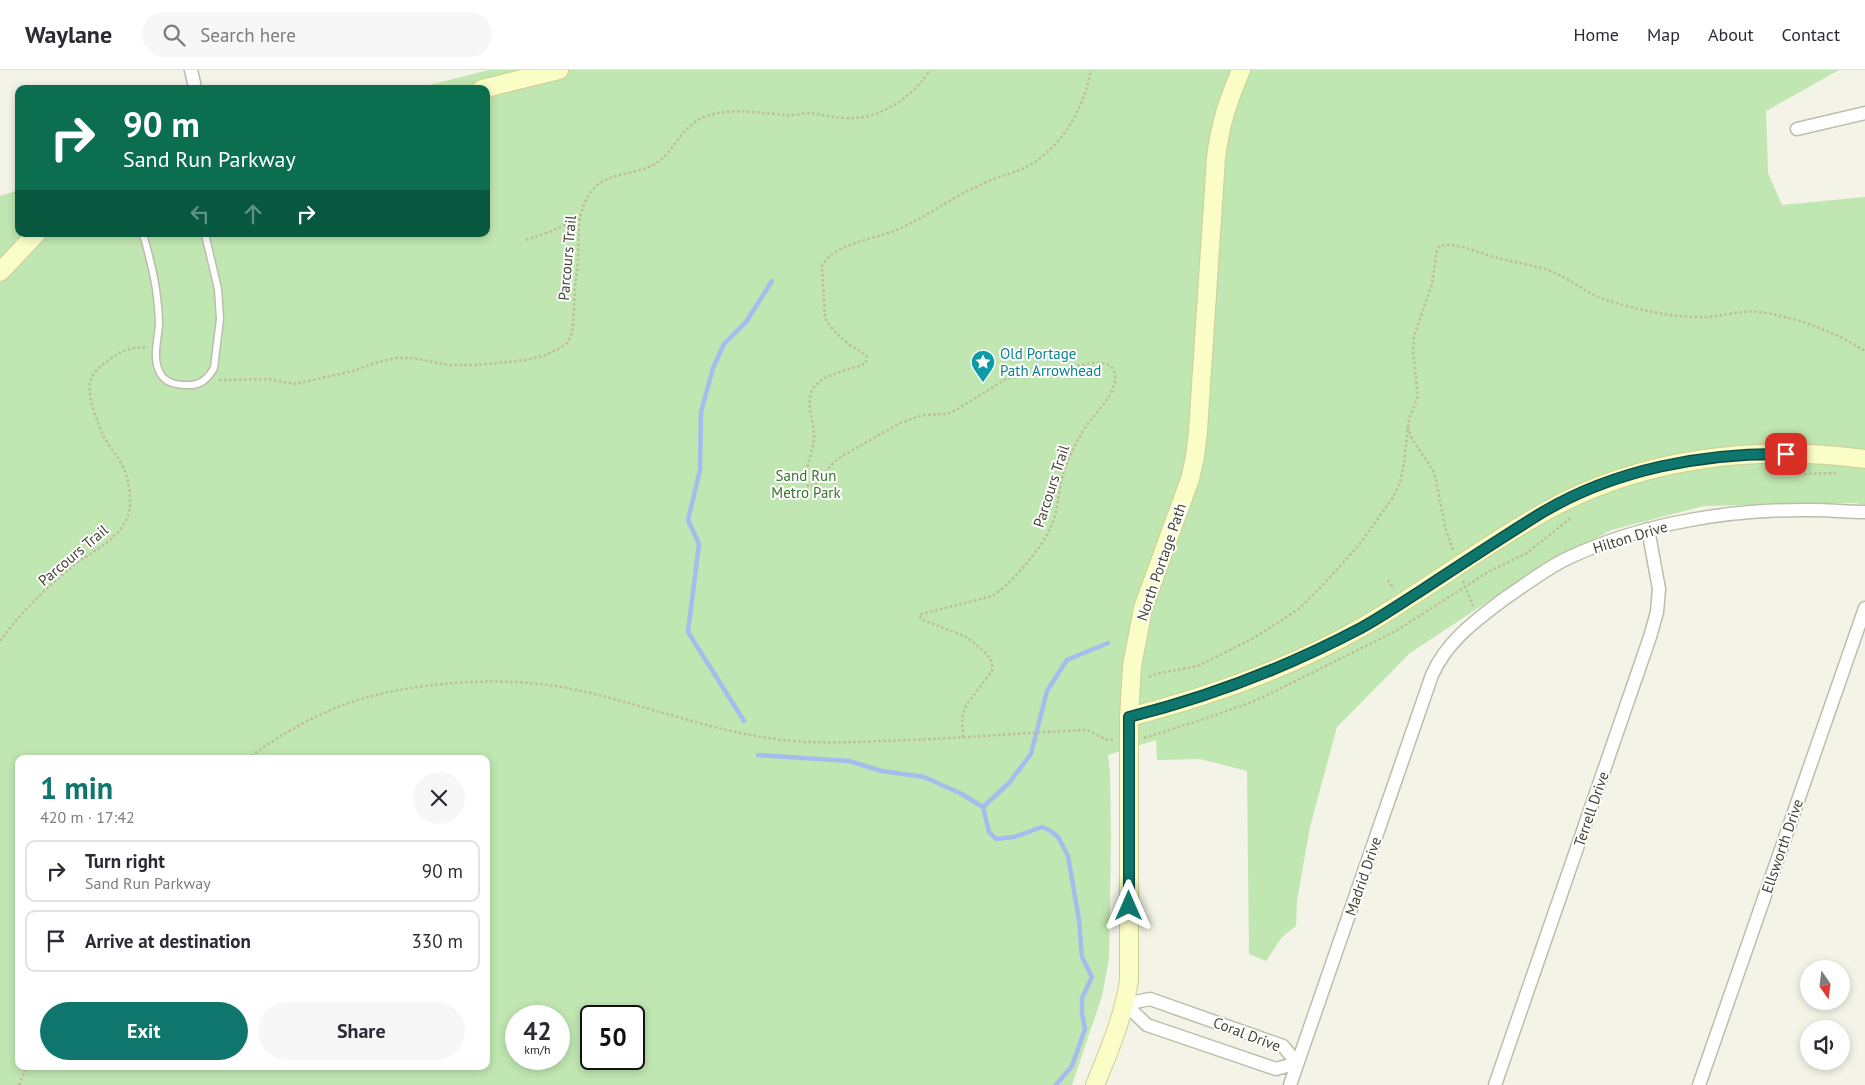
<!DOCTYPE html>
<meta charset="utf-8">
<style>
:root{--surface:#fff;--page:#f7f7f7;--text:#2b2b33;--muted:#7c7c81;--line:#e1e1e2;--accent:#0f766e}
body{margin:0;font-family:"PT Sans",sans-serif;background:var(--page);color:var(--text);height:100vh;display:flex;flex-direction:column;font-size:19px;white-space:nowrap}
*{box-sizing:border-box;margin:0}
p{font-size:16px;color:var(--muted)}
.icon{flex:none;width:28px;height:28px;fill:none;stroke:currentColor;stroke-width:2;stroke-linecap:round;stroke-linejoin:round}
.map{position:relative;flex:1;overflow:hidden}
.panel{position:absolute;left:15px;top:685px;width:475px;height:315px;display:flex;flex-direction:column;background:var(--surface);border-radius:10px;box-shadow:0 2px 8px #0003}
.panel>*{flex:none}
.top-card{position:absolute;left:15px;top:15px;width:475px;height:152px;border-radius:10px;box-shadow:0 2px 8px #0003;background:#0b6e4f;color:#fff;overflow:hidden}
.needle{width:32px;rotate:166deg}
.tools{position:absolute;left:1800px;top:890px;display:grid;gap:10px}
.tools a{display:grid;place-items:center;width:50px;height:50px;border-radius:50%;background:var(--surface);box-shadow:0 2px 8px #0003;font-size:25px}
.speed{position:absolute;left:505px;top:935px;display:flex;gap:10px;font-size:25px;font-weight:700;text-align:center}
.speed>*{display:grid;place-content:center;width:65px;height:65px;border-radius:50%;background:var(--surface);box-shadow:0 2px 8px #0003;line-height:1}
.speed small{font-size:12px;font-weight:400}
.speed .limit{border:2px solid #111;border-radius:8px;background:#fff;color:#111}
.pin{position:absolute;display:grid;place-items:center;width:42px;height:42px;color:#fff;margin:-21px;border-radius:10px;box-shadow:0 2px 8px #0006}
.me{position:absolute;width:55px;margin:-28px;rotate:0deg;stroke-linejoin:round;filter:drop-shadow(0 0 4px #0008)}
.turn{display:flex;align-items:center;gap:18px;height:105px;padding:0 25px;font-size:22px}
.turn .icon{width:65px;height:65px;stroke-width:2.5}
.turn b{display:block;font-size:35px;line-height:42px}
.lanes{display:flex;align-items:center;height:48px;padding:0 25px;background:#0003;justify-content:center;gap:25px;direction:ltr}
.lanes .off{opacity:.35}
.round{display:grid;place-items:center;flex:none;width:52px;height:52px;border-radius:26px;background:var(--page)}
.overview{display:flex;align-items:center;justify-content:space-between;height:85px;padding:0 25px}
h1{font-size:30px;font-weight:700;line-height:38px;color:var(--accent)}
.action{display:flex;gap:10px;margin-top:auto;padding:10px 25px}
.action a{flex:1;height:58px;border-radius:30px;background:var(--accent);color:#fff;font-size:20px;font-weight:700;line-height:58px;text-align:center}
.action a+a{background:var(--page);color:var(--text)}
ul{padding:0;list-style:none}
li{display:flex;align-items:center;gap:15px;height:62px;margin:0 10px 8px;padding:0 15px;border:2px solid var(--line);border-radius:10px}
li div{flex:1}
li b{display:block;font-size:19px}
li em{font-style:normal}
header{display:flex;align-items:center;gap:30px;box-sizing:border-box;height:70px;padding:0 25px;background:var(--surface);border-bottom:1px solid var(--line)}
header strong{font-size:24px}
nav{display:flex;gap:28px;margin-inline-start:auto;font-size:18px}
.search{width:350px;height:45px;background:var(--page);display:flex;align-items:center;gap:12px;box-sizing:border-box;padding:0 18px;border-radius:28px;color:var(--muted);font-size:19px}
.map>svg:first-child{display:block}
.green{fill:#c0e6b1;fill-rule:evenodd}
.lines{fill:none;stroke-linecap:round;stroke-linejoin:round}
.stream{stroke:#a5bcee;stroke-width:4.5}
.lane-casing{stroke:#bebdaa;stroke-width:9}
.street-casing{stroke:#bebdaa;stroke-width:15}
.secondary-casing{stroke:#cecf95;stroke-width:20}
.path{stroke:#c0bd9c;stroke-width:2.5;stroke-dasharray:2.5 2.5;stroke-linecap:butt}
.lane{stroke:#fff;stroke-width:6}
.street{stroke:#fff;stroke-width:12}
.secondary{stroke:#fbfdc7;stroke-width:18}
.route-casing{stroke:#0a4d48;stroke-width:12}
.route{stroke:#0f766e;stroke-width:9}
.labels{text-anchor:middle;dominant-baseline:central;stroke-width:4;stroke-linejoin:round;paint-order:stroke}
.street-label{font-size:15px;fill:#464436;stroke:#fff}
.culture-label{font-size:15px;fill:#0d838f;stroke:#fff;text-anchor:start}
.park-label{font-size:15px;fill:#33762b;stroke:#fff}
</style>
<header>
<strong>Waylane</strong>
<div class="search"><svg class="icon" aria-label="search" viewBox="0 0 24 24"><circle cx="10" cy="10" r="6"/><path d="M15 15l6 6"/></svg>Search here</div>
<nav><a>Home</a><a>Map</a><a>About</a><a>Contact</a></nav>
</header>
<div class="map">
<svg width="1865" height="1015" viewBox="0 0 1865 1015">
<rect width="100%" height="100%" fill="#f3f3e7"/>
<!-- green -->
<path class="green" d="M489,0H1839L1766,41L1768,103L1782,135L1865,127V435L1855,433L1704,436L1611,460L1516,513L1410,583L1337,657L1310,757L1297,830L1296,856L1282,867L1266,891L1249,884L1247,701L1200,689L1157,690L1156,670L1108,685L1110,704L1111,766L1109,889L1102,926L1072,1015H0V126L19,120V164H486V19H414ZM19,689H486V996H19ZM516,946H559V989H516ZM591,946H634V989H591Z"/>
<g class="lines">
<!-- stream -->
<path class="stream" d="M744,651L688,562L699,474L688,450L700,400L701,342L713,298L724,274L746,252L772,211
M758,685L849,691L882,701L924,707L960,723L983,737L989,762L996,769L1014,767L1042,757L1051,761L1058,767L1068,786L1079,850L1082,887L1092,907L1082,928V944L1085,959L1072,996L1056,1015
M983,737L1009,713L1031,684L1047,621L1067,590L1108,573"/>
<defs>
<path id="lane" d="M143,164C149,185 155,206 157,227C158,236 159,245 159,254C158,270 152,288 160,303C165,313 176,315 187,315C199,316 208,309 214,298L220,249L218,219L205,164"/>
<path id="street" d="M191,0L194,13
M1797,59L1865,43
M1125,934L1150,929L1283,976L1297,993
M1125,934L1147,955L1276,999L1297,993
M1290,1015L1432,605C1447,571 1475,551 1504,529C1525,515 1545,499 1568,488C1643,453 1730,439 1812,440C1830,440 1847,442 1865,442
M1495,1015L1650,567L1657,542L1659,519L1648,459
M1699,1015L1865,538"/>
<path id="secondary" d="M482,19L559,0
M0,202L36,164
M1129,647C1210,626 1291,598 1364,556C1426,520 1483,476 1546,441C1643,387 1756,375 1865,389
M1095,1015C1109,981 1123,948 1129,911V647L1132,596L1143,538L1190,409L1195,387L1198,361L1216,88C1220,54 1228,31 1241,0"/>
</defs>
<!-- lane casing -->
<use href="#lane" class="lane-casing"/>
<!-- street casing -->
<use href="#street" class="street-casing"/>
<!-- secondary casing -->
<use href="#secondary" class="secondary-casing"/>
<!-- path -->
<path class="path" d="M526,170L552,161L579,148
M219,310L268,309L295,314L353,301L378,292L397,288H412L450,295H476L526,290L546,285L558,279L567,273L572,263C574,248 574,233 575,218C576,208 578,198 578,188C579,169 577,150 585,132C599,101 624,108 651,96C676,84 679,54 710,45C733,38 762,43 785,45C794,46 803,43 811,43C824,45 836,48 849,48C881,49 914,26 930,0
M1408,357L1412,369L1433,400L1436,410L1445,457L1453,480
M1779,401L1804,404L1836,403
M1388,510L1394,519
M1463,511L1473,536
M0,571C20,543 47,517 74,495C89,484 107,475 119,461C125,454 129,445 130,437C131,425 129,411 124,399C119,388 110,378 104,367C98,355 87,326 90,313C92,303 101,295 109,290C121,280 133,276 148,278
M1149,607L1160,603L1198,596L1254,568L1300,538L1322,516L1358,476L1392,429L1400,413L1404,393L1409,349L1418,326L1413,282L1414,266L1432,214L1437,179C1440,176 1442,175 1447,175C1464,175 1481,184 1498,188C1516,193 1535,195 1553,202C1572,210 1585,223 1606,230C1639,240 1673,248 1707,247C1724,246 1741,240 1759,242C1796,247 1833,261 1865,281
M963,667L962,648L966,635L992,601V592L984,581L967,567L923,550L919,546L922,544L992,526C1010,516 1043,476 1051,457C1059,439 1058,419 1064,401C1068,390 1074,377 1080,366C1088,349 1115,328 1115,309C1116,293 1103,292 1091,293L1006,309L956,340L946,344L923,345L900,353L844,385L835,391L813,416H808C803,401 812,385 814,370C815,356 808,342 810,328C813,303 849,302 866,293L867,287C862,281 856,279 850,275C840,267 831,259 825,248L822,195C825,192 828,187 832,184C851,171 878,168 899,159C926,147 949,129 976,117C990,109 1007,105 1022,99C1059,82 1084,40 1091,0
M1144,668L1207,648L1257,630L1376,571L1399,559L1488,502L1527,483L1572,447
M247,689C274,669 302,652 333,639C399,611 507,604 577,620C646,635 713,662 783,670C816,674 850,672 883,671C951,669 1019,663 1087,660L1107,670L1114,669
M19,1015L27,996"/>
<!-- lane -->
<use href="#lane" class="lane"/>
<!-- street -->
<use href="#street" class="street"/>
<!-- secondary -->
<use href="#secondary" class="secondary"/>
</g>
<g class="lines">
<defs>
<path id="route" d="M1129,836V647C1210,627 1287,597 1361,558C1381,547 1400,534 1419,522C1460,495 1501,468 1543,442C1616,399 1703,383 1786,384"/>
</defs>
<!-- route casing -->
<use href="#route" class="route-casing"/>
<!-- route -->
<use href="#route" class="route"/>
</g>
<!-- icons -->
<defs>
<symbol id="sight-pin" viewBox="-11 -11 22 30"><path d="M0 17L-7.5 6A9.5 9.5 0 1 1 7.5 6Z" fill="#0f9aa8" stroke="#fff"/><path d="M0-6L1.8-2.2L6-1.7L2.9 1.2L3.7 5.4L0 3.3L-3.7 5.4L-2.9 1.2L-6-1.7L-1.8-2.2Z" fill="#fff"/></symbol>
</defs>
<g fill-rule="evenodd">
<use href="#sight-pin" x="969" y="278" width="28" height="38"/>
</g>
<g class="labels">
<!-- street labels -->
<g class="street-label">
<text transform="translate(567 188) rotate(-85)">Parcours Trail</text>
<text transform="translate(1051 416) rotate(-72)">Parcours Trail</text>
<text transform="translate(1630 467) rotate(-17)">Hilton Drive</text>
<text transform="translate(73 485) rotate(-40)">Parcours Trail</text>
<text transform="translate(1161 492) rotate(-71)">North Portage Path</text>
<text transform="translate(1591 739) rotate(-71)">Terrell Drive</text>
<text transform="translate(1782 776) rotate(-71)">Ellsworth Drive</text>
<text transform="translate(1363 806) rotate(-71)">Madrid Drive</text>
<text transform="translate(1247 964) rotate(21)">Coral Drive</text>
</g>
<!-- culture labels -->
<g class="culture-label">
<text x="1000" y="283">Old Portage<tspan x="1000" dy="17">Path Arrowhead</tspan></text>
</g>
<!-- park labels -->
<g class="park-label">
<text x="806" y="405">Sand Run<tspan x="806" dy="17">Metro Park</tspan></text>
</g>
</g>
</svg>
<div class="tools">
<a><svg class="needle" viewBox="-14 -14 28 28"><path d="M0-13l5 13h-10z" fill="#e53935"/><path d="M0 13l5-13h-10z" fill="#7c7c81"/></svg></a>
<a><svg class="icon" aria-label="sound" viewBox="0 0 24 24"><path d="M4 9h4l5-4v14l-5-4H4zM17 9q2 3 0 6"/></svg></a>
</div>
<div class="speed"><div>42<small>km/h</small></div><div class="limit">50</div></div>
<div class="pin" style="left:1786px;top:384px;background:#d93025"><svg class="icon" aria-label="arrive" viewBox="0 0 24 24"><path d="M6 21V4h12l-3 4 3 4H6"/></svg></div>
<svg class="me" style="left:1129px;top:836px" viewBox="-20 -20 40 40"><path d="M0-17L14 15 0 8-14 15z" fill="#0f766e" stroke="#fff" stroke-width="4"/></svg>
<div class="top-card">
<div class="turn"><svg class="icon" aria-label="right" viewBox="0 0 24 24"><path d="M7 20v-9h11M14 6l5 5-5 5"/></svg><div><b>90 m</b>Sand Run Parkway</div></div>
<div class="lanes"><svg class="icon off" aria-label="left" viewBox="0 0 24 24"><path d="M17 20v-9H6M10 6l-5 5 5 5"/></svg><svg class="icon off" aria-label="ahead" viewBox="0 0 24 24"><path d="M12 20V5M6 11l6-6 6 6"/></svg><svg class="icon" aria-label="right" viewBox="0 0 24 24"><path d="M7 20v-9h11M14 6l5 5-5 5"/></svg></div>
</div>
<section class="panel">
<div class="overview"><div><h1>1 min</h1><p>420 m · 17:42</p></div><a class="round"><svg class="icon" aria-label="close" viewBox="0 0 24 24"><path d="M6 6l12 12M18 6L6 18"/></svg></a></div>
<ul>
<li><svg class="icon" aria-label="right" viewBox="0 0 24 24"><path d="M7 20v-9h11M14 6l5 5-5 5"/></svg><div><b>Turn right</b><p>Sand Run Parkway</p></div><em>90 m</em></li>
<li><svg class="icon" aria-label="arrive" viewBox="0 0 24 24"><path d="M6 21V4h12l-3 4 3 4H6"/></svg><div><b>Arrive at destination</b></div><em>330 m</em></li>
</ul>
<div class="action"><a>Exit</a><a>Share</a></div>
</section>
</div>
